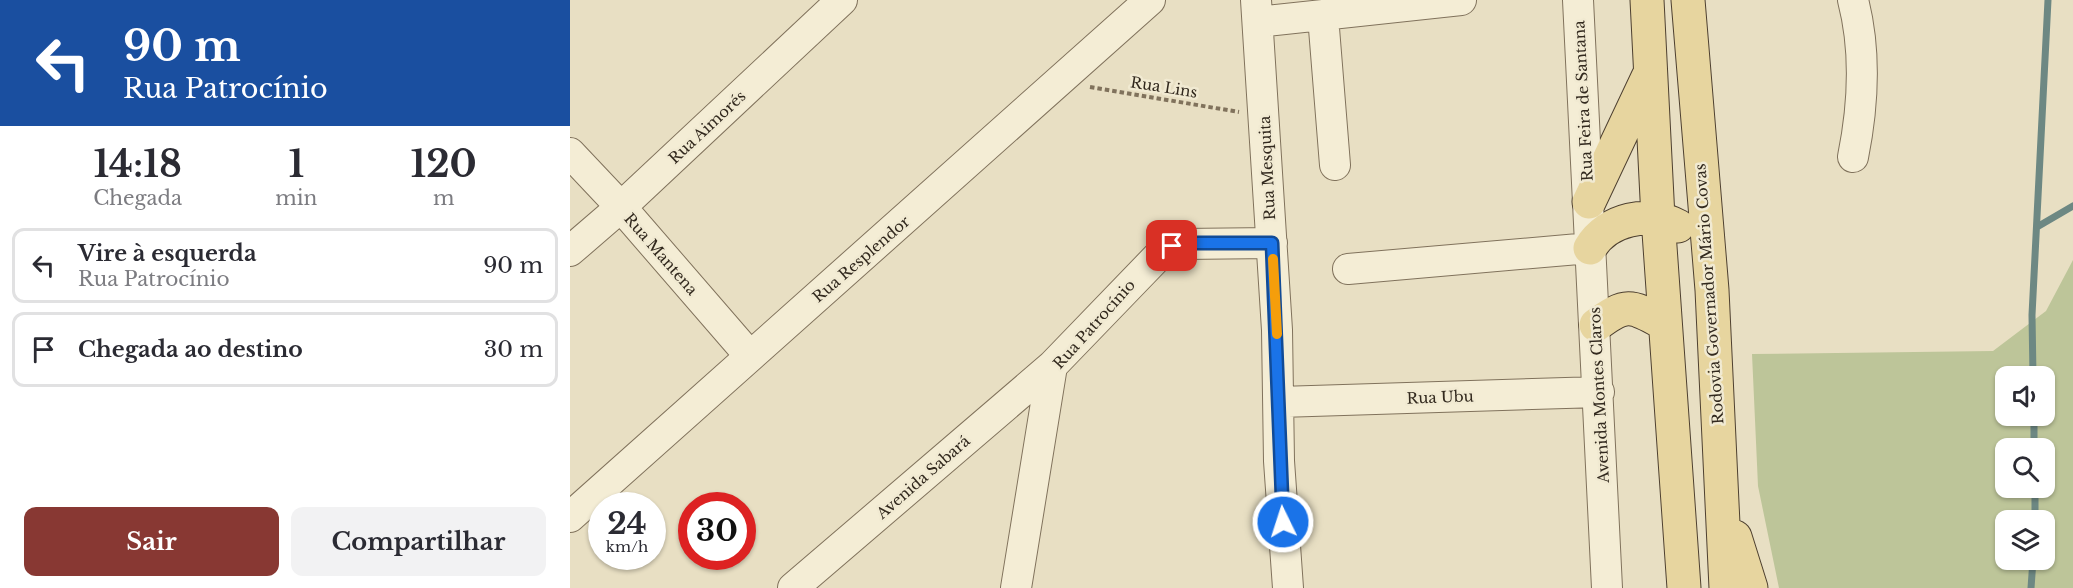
<!DOCTYPE html>
<html lang="pt">
<meta charset="utf-8">
<style>
:root{--surface:#fff;--page:#f2f2f3;--text:#2b2b33;--muted:#7c7c81;--line:#e1e1e2;--accent:#883833}
body{margin:0;font-family:"Libre Baskerville",serif;background:var(--page);color:var(--text);height:100vh;display:flex;flex-direction:column;font-size:22px;white-space:nowrap}
*{box-sizing:border-box;margin:0}
p{font-size:20px;color:var(--muted)}
.icon{flex:none;width:33px;height:33px;fill:none;stroke:currentColor;stroke-width:2;stroke-linecap:round;stroke-linejoin:round}
.map{position:relative;flex:1;overflow:hidden}
.sheet{display:flex;flex-direction:column;background:var(--surface);width:570px}
.sheet>*{flex:none}
.top-card{background:#1a4fa0;color:#fff;overflow:hidden}
.tools{position:absolute;left:1425px;top:366px;display:grid;gap:12px}
.tools a{display:grid;place-items:center;width:60px;height:60px;border-radius:12px;background:var(--surface);box-shadow:0 2px 4px #0004;font-size:30px}
.speed{position:absolute;left:18px;top:492px;display:flex;gap:12px;font-size:30px;font-weight:700;text-align:center}
.speed>*{display:grid;place-content:center;width:78px;height:78px;border-radius:50%;background:var(--surface);box-shadow:0 2px 4px #0004;line-height:1}
.speed small{font-size:15px;font-weight:400}
.speed .limit{border:9px solid #d22;background:#fff;color:#111}
.pin{position:absolute;display:grid;place-items:center;width:51px;height:51px;color:#fff;margin:-26px;border-radius:12px;box-shadow:0 3px 9px #0006}
.me{position:absolute;width:66px;margin:-33px;rotate:356deg;stroke-linejoin:round;filter:drop-shadow(0 0 4px #0008)}
.turn{display:flex;align-items:center;gap:21px;height:126px;padding:0 24px;font-size:27px}
.turn .icon{width:78px;height:78px;stroke-width:2.5}
.turn b{display:block;font-size:42px;line-height:51px}
.eta{display:flex;justify-content:space-evenly;align-items:center;height:102px;text-align:center}
.eta b{font-size:36px;font-weight:700;line-height:42px}
.action{display:flex;gap:12px;margin-top:auto;padding:12px 24px}
.action a{flex:1;height:69px;border-radius:12px;background:var(--accent);color:#fff;font-size:24px;font-weight:700;line-height:69px;text-align:center}
.action a+a{background:var(--page);color:var(--text)}
ul{padding:0;list-style:none}
li{display:flex;align-items:center;gap:18px;height:75px;margin:0 12px 9px;padding:0 12px;border:3px solid var(--line);border-radius:12px}
li div{flex:1}
li b{display:block;font-size:22px}
li em{font-style:normal}
main{display:flex;flex:1;min-height:0}
.map>svg:first-child{display:block}
.green{fill:#bdc599;fill-rule:evenodd}
.lines{fill:none;stroke-linecap:round;stroke-linejoin:round}
.stream{stroke:#6d8883;stroke-width:7}
.minor-casing{stroke:#80725c;stroke-width:32}
.major-casing{stroke:#4e4030;stroke-width:35}
.path{stroke:#80725c;stroke-width:4;stroke-dasharray:4.5 3;stroke-linecap:butt}
.minor{stroke:#f4edd5;stroke-width:30}
.major{stroke:#e7d59f;stroke-width:33}
.route-casing{stroke:#114b97;stroke-width:15}
.route{stroke:#1a73e8;stroke-width:10}
.slow{stroke:#f59e0b;stroke-width:10}
.labels{text-anchor:middle;dominant-baseline:central;stroke-width:5;stroke-linejoin:round;paint-order:stroke}
.street-label{font-size:15px;fill:#32291e;stroke:#f1ead2}
</style>
<main>
<section class="sheet">
<div class="top-card">
<div class="turn"><svg class="icon" aria-label="left" viewBox="0 0 24 24"><path d="M17 20v-9H6M10 6l-5 5 5 5"/></svg><div><b>90 m</b>Rua Patrocínio</div></div>
</div>
<div class="eta">
<div><b>14:18</b><p>Chegada</p></div>
<div><b>1</b><p>min</p></div>
<div><b>120</b><p>m</p></div>
</div>
<ul>
<li><svg class="icon" aria-label="left" viewBox="0 0 24 24"><path d="M17 20v-9H6M10 6l-5 5 5 5"/></svg><div><b>Vire à esquerda</b><p>Rua Patrocínio</p></div><em>90 m</em></li>
<li><svg class="icon" aria-label="arrive" viewBox="0 0 24 24"><path d="M6 21V4h12l-3 4 3 4H6"/></svg><div><b>Chegada ao destino</b></div><em>30 m</em></li>
</ul>
<div class="action"><a>Sair</a><a>Compartilhar</a></div>
</section>
<div class="map">
<svg width="1503" height="588" viewBox="0 0 1503 588">
<rect width="100%" height="100%" fill="#e8dfc3"/>
<!-- green -->
<path class="green" d="M1503,260V588H1209L1188,486L1182,354L1423,351L1476,311ZM1436,376H1474V416H1436ZM1436,448H1474V488H1436ZM1436,520H1474V560H1436Z"/>
<g class="lines">
<!-- stream -->
<path class="stream" d="M1467,227L1503,206
M1463,376L1462,315L1478,0
M1464,416V448
M1465,488V520
M1461,588L1463,560"/>
<defs>
<path id="minor" d="M686,0L707,330L709,461L718,588
M1008,0L1037,588
M753,16L765,165
M688,22L891,0
M0,153L51,207L180,356
M1283,157C1293,107 1296,50 1283,0
M0,251L51,207L272,0
M778,269L1020,248
M710,402L1029,392
M0,517L580,0
M223,588L482,366L594,250L612,244L702,243
M446,588L482,366"/>
<path id="major" d="M1077,0L1088,218L1114,588
M1118,0L1142,290L1156,588
M1019,202L1078,77
M1020,248C1037,219 1079,210 1108,226
M1026,325C1058,301 1062,306 1095,324
M1165,537L1181,588"/>
</defs>
<!-- minor casing -->
<use href="#minor" class="minor-casing"/>
<!-- major casing -->
<use href="#major" class="major-casing"/>
<!-- path -->
<path class="path" d="M520,87L669,112"/>
<!-- minor -->
<use href="#minor" class="minor"/>
<!-- major -->
<use href="#major" class="major"/>
</g>
<g class="lines">
<defs>
<path id="route" d="M602,246L624,243H702L713,522"/>
</defs>
<!-- route casing -->
<use href="#route" class="route-casing"/>
<!-- route -->
<use href="#route" class="route"/>
<!-- slow -->
<path class="slow" d="M703,259L707,334"/>
</g>
<g class="labels">
<!-- street labels -->
<g class="street-label">
<text transform="translate(594 87) rotate(9)">Rua Lins</text>
<text transform="translate(1013 101) rotate(-93)">Rua Feira de Santana</text>
<text transform="translate(137 127) rotate(-43)">Rua Aimorés</text>
<text transform="translate(697 168) rotate(-93)">Rua Mesquita</text>
<text transform="translate(91 254) rotate(49)">Rua Mantena</text>
<text transform="translate(291 259) rotate(-41)">Rua Resplendor</text>
<text transform="translate(1139 294) rotate(-94)">Rodovia Governador Mário Covas</text>
<text transform="translate(524 324) rotate(-48)">Rua Patrocínio</text>
<text transform="translate(1029 395) rotate(-93)">Avenida Montes Claros</text>
<text transform="translate(870 397) rotate(-2)">Rua Ubu</text>
<text transform="translate(353 477) rotate(-41)">Avenida Sabará</text>
</g>
</g>
</svg>
<div class="tools">
<a><svg class="icon" aria-label="sound" viewBox="0 0 24 24"><path d="M4 9h4l5-4v14l-5-4H4zM17 9q2 3 0 6"/></svg></a>
<a><svg class="icon" aria-label="search" viewBox="0 0 24 24"><circle cx="10" cy="10" r="6"/><path d="M15 15l6 6"/></svg></a>
<a><svg class="icon" aria-label="layers" viewBox="0 0 24 24"><path d="M12 4l9 5-9 5-9-5zM3 14l9 5 9-5"/></svg></a>
</div>
<div class="speed"><div>24<small>km/h</small></div><div class="limit">30</div></div>
<div class="pin" style="left:602px;top:246px;background:#d93025"><svg class="icon" aria-label="arrive" viewBox="0 0 24 24"><path d="M6 21V4h12l-3 4 3 4H6"/></svg></div>
<svg class="me" style="left:713px;top:522px" viewBox="-20 -20 40 40"><circle r="17" fill="#1a73e8" stroke="#fff" stroke-width="3"/><path d="M0-11L8 9 0 5-8 9z" fill="#fff"/></svg>
</div>
</main>
